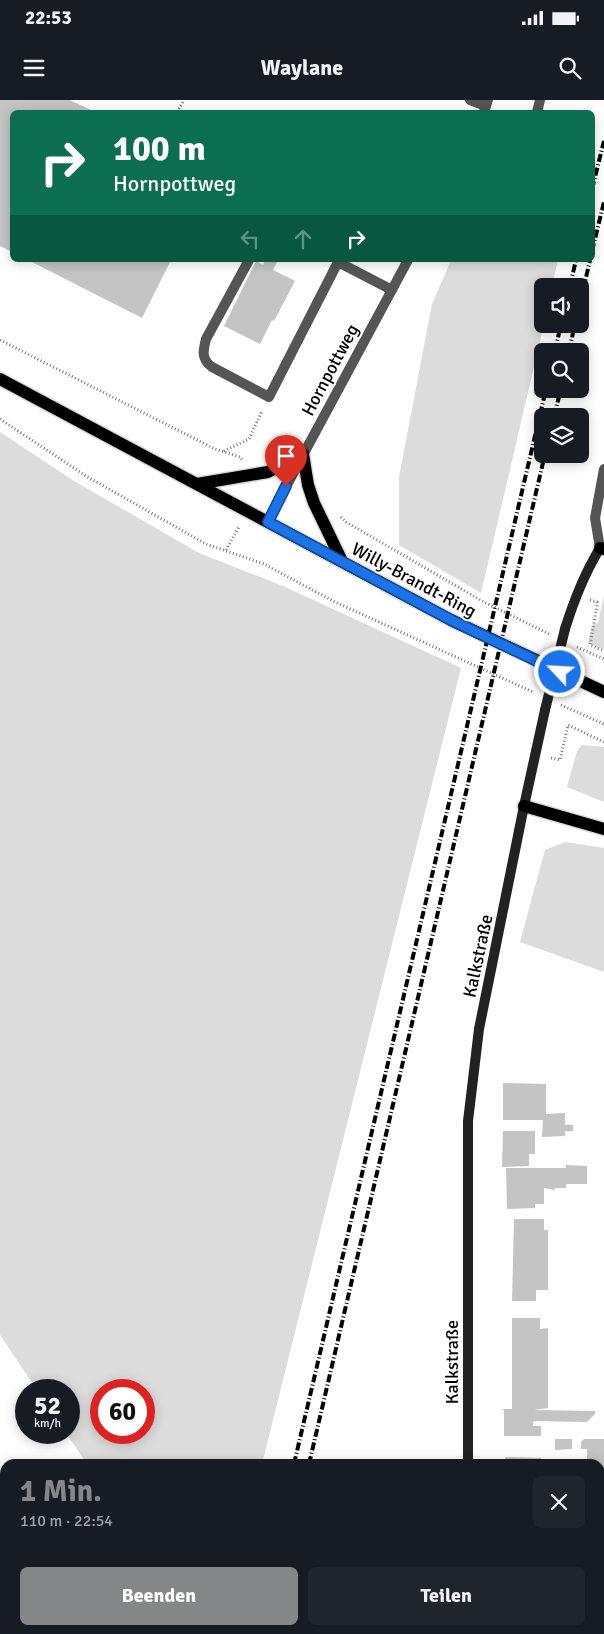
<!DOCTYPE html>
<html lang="de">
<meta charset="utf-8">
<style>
:root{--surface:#171b24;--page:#20242c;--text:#f1f3f6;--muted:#9ea1a6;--accent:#858687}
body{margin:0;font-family:Signika,sans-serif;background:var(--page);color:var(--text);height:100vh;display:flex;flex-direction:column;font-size:19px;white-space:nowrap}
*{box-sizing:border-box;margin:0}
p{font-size:16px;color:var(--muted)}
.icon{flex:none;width:28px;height:28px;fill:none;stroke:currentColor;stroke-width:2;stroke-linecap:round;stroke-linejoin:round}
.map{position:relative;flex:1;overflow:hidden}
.sheet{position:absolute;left:0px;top:1359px;width:605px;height:176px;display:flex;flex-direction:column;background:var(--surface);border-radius:15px 15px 0 0;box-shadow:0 2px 12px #0003}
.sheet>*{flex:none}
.hud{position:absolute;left:10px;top:10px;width:585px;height:152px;border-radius:8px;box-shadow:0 2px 12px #0003;background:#0b6e4f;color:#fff;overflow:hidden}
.fabs{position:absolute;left:534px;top:178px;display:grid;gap:10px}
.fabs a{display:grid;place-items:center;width:55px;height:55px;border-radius:8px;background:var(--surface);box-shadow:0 2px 12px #0003;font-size:25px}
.speed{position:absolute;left:15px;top:1279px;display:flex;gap:10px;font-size:25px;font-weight:700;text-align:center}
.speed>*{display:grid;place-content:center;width:65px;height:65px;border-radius:50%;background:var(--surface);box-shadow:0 2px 12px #0003;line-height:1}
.speed small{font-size:12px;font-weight:400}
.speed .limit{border:8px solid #d22;background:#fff;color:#111}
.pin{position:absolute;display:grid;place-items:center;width:42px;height:42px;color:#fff;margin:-51px -21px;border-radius:50% 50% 50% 0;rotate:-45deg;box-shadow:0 0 5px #0007}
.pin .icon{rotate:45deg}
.me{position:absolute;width:55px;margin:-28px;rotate:295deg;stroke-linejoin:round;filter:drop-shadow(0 0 4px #0008)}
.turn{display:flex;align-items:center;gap:18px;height:105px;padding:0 20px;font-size:22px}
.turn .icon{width:65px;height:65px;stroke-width:2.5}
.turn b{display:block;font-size:35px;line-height:42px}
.lanes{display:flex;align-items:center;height:48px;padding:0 20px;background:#0003;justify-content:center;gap:25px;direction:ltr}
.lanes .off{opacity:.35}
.round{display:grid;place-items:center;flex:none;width:52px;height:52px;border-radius:8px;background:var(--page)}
.summary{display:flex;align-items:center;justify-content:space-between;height:85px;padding:0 20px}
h1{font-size:30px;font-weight:800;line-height:38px;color:var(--accent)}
.action{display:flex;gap:10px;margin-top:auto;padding:10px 20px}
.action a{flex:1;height:58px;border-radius:8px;background:var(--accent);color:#fff;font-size:20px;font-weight:800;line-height:58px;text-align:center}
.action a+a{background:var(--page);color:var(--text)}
.status{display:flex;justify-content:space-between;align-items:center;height:35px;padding:0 25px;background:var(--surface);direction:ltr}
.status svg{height:14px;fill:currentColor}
header{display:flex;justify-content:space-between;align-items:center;height:65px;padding:0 20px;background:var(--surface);font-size:22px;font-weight:800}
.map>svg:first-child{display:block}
.green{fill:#dcdcdc;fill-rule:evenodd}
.building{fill:#c4c4c4}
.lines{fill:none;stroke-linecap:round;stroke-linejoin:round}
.primary-casing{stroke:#dbdbdb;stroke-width:15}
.path{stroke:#777;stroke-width:3;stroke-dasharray:1 2.5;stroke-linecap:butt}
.lane{stroke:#555;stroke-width:10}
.street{stroke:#555;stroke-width:10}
.secondary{stroke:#222;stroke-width:10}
.primary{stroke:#000;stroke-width:12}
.rail{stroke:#000;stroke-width:4;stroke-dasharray:8 2.5 1 2.5;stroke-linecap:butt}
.secondary-bridge{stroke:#222;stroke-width:10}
.route-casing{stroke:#114b97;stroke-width:12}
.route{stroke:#1a73e8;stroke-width:9}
.labels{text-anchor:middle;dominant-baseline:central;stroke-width:4;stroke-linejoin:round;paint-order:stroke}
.street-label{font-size:18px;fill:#000;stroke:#fff}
</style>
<div class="status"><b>22:53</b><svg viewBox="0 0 49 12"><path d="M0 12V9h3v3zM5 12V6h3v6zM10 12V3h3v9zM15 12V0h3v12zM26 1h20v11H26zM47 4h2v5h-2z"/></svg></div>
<header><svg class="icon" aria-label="menu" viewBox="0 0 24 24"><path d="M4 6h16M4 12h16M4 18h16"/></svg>Waylane<svg class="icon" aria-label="search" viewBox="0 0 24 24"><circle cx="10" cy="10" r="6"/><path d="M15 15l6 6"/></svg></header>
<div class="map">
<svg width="604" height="1534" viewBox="0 0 604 1534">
<rect width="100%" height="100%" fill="#fff"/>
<!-- green -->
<path class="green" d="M451,160H558L552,186H542L544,224L481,493L399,445V377L432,204Z
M0,332L74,381L199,453L283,486L461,568L262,1364H87L66,1333L69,1332V1290H37L0,1235ZM101,1290H144V1332H101Z
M604,495V550L588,543L592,525L598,523Z
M582,645L604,647V702L567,687L577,651Z
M565,742L604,748V872L520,842L545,750Z"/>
<!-- building -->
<path class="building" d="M0,0H70L95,12H12V152L0,146Z
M28,160H171L142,218Z
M265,160H278L273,170L295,181L274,221L272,220L260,244L224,226L256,161L263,165Z
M503,983L546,984V1014L565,1013V1025H573V1031H565V1036L542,1037L543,1020H503Z
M503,1031H535V1054H529V1066L502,1067Z
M566,1065L587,1066V1084H566V1088H555V1090L544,1088V1104H535V1108L507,1109L506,1068H566Z
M514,1119H544V1130H548V1190H536V1201H512Z
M512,1218H540V1229L548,1228V1308L534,1310L595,1311V1314L587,1322L533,1321V1326H541V1336H504V1310L501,1309H512Z
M555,1339H572V1349L555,1350Z
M584,1339H604V1374H600V1364H587V1349H581V1342Z
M505,1357L541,1358V1364H505Z
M0,1377L5,1378V1398H0Z
M600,1396H604V1416H600Z
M0,1486H5V1519H0Z
M504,1530H548V1534H504Z"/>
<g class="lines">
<defs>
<path id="primary" d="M0,279L451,520L604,592
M197,384L268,372L303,354L308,385L314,403L342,461
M600,448L604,449
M524,706L604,729"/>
</defs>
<!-- primary casing -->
<use href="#primary" class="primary-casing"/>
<!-- path -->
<path class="path" d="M177,12L184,0
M0,240L215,349L240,357L242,360
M0,319L86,376L206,444L264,464L335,502L533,592
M224,351L249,339L262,311
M341,417L346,422L484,502L549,534
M226,450L239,427
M590,500L597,502V506L590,545L604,551
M577,547L604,559
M561,605L604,624
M551,658L560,660L568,625L604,642"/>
<!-- lane -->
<path class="lane" d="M470,0L486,6
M537,12L540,0
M249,160L206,239C203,251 201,259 212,267L269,297L338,162L392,190"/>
<!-- street -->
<path class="street" d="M484,12L488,0
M267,422L408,160
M600,448L595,418L604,369"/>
<!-- secondary -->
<path class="secondary" d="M565,529C574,500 584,474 600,448
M468,1364V1021L479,929L524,706L545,610
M469,1530V1534"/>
<!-- primary -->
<use href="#primary" class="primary"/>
<!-- rail -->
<path class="rail" d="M592,89L604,41
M592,151L604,102
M570,186L576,160
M580,204L590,160
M555,251L561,224
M569,251L575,224
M554,316L561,289
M294,1364L546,289
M309,1364L545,354
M254,1534L255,1530
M269,1534L270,1530"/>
<!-- secondary-bridge -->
<path class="secondary-bridge" d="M545,610L565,529"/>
</g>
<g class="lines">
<defs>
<path id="route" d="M286,386L268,422L451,520L560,572"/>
</defs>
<!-- route casing -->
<use href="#route" class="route-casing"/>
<!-- route -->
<use href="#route" class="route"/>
</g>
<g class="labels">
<!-- street labels -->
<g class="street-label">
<text transform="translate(330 270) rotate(-62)">Hornpottweg</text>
<text transform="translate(414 480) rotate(28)">Willy-Brandt-Ring</text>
<text transform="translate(478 856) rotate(-78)">Kalkstraße</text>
<text transform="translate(452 1262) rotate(-90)">Kalkstraße</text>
</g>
</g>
</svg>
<div class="fabs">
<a><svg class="icon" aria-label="sound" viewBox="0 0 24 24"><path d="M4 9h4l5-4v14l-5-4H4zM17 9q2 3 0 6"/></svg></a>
<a><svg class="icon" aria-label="search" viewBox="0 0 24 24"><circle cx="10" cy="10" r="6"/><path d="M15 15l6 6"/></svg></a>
<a><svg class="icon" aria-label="layers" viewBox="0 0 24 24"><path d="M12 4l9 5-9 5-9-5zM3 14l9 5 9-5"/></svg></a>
</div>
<div class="speed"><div>52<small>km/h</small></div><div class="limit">60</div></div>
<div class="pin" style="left:286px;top:386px;background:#d93025"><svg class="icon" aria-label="arrive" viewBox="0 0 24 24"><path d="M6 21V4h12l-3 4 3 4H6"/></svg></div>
<svg class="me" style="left:560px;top:572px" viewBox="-20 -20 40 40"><circle r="17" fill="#1a73e8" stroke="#fff" stroke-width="3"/><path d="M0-11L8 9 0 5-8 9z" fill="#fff"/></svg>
<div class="hud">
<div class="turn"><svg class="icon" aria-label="right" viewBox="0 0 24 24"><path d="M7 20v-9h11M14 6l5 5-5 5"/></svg><div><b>100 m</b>Hornpottweg</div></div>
<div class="lanes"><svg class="icon off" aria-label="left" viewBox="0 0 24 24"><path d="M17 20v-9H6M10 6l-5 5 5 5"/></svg><svg class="icon off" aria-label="ahead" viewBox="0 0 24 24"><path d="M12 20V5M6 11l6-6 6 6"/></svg><svg class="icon" aria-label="right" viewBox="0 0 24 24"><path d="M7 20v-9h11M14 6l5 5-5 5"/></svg></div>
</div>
<section class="sheet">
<div class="summary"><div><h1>1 Min.</h1><p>110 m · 22:54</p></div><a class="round"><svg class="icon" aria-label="close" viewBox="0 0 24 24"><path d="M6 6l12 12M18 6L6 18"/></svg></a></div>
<div class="action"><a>Beenden</a><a>Teilen</a></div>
</section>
</div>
